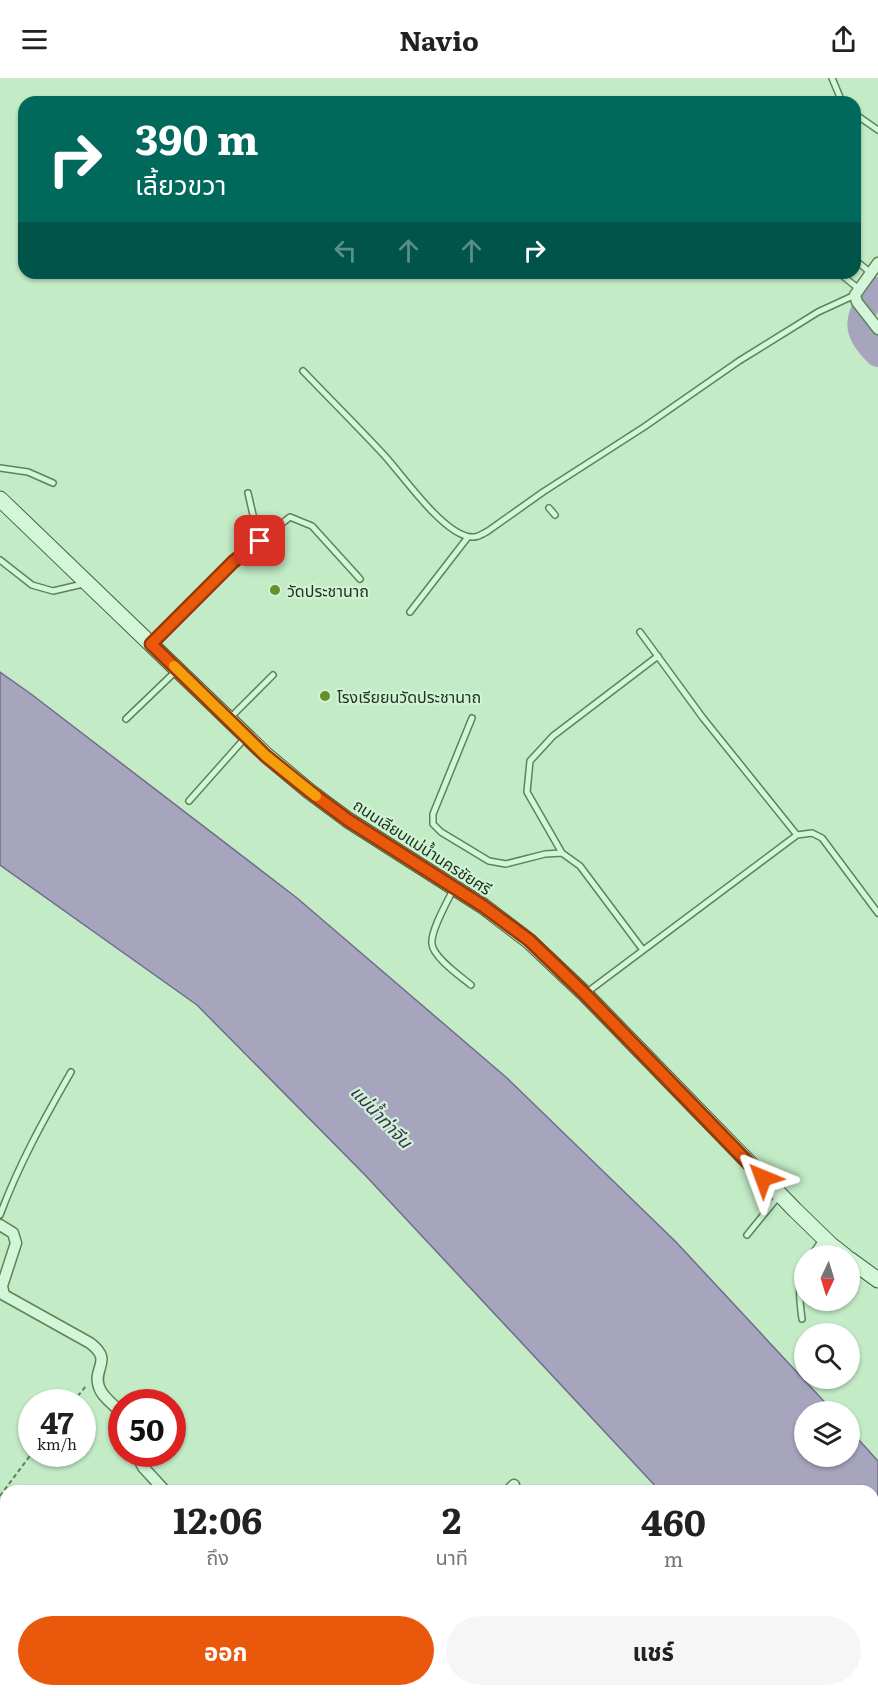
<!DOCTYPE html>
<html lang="th">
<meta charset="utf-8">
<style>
:root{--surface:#fff;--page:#f6f6f6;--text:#222;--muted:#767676;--accent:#ea580c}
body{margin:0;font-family:Literata,"Noto Sans Thai",serif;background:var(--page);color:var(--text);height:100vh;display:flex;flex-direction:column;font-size:22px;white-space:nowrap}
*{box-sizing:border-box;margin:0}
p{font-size:20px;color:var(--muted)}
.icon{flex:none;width:33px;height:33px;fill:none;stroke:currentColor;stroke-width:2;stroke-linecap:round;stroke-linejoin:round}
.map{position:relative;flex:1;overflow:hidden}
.drawer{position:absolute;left:0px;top:1407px;width:879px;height:212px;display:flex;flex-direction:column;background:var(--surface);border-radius:18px 18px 0 0;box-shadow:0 2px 4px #0004}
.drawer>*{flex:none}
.top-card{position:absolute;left:18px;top:18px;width:843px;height:183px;border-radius:18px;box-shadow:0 2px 4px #0004;background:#00695c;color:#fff;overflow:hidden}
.needle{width:39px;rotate:184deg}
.buttons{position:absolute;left:794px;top:1167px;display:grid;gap:12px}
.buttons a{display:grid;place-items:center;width:66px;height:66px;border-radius:50%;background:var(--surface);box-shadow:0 2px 4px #0004;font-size:30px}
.speed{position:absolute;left:18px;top:1311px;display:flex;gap:12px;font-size:30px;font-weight:700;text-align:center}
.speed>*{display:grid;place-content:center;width:78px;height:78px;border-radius:50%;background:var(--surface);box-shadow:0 2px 4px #0004;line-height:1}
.speed small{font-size:15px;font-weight:400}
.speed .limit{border:9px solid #d22;background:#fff;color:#111}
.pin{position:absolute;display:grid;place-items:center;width:51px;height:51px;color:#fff;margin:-26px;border-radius:12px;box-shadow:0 3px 9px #0006}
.me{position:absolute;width:66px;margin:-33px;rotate:316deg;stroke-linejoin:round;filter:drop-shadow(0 0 4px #0008)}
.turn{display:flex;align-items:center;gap:21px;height:126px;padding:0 18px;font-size:27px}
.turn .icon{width:78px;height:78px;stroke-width:2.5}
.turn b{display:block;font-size:42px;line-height:51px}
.lanes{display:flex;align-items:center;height:57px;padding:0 18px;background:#0003;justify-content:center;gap:30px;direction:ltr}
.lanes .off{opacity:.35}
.eta{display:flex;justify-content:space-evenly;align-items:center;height:102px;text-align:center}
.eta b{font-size:36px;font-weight:700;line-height:42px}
.cta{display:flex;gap:12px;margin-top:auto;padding:12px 18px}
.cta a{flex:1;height:69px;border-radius:36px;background:var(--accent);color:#fff;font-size:24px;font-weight:700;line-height:69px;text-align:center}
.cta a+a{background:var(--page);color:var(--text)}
header{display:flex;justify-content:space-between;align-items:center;height:78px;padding:0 18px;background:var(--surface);font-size:27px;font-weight:700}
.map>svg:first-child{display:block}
.water{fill:#a7a4be;stroke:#716c8b;stroke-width:1.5}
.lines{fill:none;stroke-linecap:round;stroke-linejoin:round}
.river{stroke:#a7a4be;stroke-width:26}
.lane-casing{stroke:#5d835a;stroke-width:8}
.street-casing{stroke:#5d835a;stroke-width:13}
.secondary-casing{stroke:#41653e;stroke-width:17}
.path{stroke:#5d835a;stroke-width:2;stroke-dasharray:4.5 3;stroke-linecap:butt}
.lane{stroke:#d4f6d8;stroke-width:5}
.street{stroke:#d4f6d8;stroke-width:10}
.secondary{stroke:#d4f6d8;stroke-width:15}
.route-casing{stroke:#983908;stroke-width:15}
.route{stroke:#ea580c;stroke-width:10}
.slow{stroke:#f59e0b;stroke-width:10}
.poi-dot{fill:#678e2e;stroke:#d1f3d5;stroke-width:2}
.labels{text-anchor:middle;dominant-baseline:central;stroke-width:4.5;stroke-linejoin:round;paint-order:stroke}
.poi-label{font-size:16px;fill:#20341e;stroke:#d1f3d5;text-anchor:start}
.street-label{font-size:16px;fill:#20341e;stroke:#d1f3d5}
.water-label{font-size:18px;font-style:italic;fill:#3b2e53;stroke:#d1f3d5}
</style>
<header><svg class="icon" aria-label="menu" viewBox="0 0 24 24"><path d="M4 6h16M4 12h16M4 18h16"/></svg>Navio<svg class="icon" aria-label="share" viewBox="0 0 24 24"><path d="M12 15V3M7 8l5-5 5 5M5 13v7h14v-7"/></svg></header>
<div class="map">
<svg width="878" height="1618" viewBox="0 0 878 1618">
<rect width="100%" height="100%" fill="#c2ebc6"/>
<!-- water -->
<path class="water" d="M0,594L31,616L297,820L507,1000L676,1164L833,1333L804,1334V1378H849V1351L878,1383V1618H845L840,1613L873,1612V1413H660L365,1097L197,927L0,787Z"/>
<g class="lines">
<!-- river -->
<path class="river" d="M878,212C857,238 852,252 878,276"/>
<defs>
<path id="lane" d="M832,0L842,24
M855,36L878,52
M855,182L871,195
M839,195L859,211
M303,293C330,321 358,349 384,377C404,399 439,450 466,458C475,461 481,457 488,453L543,414L644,349L739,283L818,234L855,217
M0,390L28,394L53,405
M248,415L259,463
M549,430L555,437
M0,482L32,507L53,513L83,506
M410,534L468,459
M640,554L703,640L797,757
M152,565L233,484L290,439L312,448L360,501
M230,640L273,597
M472,640L433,736V746L441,754L489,783L506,786L545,776L562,775L580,788L643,872
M126,641L176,593
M189,723L245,660
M562,775L527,714L530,683L553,658L658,578
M453,812C447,824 430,854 432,866C433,879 460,898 471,907
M586,915L797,757L812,755L822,760L878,835
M0,1137C19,1086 44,1041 71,994
M747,1157L778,1119
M811,1178L822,1162
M802,1241C800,1225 797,1206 804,1190
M496,1612L497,1618"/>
<path id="street" d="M878,185L855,217L857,224L878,251
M0,1147L13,1155L16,1165L2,1208L4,1217L90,1265C114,1283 92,1290 99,1309C102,1319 115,1328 122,1335
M136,1376L143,1389L165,1413
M508,1413L514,1407
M38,1618L42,1612"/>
<path id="secondary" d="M0,421L266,677L309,713L348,742L483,828L529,863L585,916L795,1132L831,1167L845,1178
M849,1181L878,1202"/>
</defs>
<!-- lane casing -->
<use href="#lane" class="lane-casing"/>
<!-- street casing -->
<use href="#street" class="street-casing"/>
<!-- secondary casing -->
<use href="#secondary" class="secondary-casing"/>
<!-- path -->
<path class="path" d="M73,1324L86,1308
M0,1418L32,1375"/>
<!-- lane -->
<use href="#lane" class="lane"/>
<!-- street -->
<use href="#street" class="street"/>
<!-- secondary -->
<use href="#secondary" class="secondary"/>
</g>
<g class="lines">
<defs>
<path id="route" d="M260,463L233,484L151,566L266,678L309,713L348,742L483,828L529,862L585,916L763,1100"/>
</defs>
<!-- route casing -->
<use href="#route" class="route-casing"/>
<!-- route -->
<use href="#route" class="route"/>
<!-- slow -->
<path class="slow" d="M174,588L266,678L316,718"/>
</g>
<!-- markers -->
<g class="poi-dot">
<circle cx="275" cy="512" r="6"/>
<circle cx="325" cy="618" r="6"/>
</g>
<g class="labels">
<!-- poi labels -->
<g class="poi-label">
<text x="287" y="512">วัดประชานาถ</text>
<text x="337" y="618">โรงเรียยนวัดประชานาถ</text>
</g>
<!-- street labels -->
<g class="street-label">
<text transform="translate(423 768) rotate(33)">ถนนเลียบแม่น้ำนครชัยศรี</text>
</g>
<!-- water labels -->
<g class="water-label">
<text transform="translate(382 1038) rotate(46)">แม่น้ำท่าจีน</text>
</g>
</g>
</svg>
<div class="buttons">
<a><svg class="needle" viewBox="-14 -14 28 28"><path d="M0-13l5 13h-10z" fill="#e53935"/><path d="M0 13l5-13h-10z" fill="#767676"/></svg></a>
<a><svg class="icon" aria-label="search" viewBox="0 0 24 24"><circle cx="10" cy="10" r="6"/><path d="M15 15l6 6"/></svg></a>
<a><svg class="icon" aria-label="layers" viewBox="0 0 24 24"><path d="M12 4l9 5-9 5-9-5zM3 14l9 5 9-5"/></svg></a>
</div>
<div class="speed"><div>47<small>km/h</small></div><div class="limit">50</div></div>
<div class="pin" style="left:260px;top:463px;background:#d93025"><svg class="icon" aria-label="arrive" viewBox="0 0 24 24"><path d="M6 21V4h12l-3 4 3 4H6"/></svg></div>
<svg class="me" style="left:763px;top:1100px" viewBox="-20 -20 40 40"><path d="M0-17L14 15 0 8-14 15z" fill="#ea580c" stroke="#fff" stroke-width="4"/></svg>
<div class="top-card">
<div class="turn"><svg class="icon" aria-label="right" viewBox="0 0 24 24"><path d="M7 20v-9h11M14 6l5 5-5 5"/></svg><div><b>390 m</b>เลี้ยวขวา</div></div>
<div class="lanes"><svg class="icon off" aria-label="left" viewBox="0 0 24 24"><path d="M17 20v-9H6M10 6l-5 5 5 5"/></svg><svg class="icon off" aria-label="ahead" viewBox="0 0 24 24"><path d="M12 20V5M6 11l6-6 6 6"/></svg><svg class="icon off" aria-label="ahead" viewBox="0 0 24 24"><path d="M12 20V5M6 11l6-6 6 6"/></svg><svg class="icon" aria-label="right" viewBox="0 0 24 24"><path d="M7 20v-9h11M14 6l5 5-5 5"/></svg></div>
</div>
<section class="drawer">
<div class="eta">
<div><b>12:06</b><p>ถึง</p></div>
<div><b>2</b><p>นาที</p></div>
<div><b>460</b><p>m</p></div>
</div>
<div class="cta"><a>ออก</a><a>แชร์</a></div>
</section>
</div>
